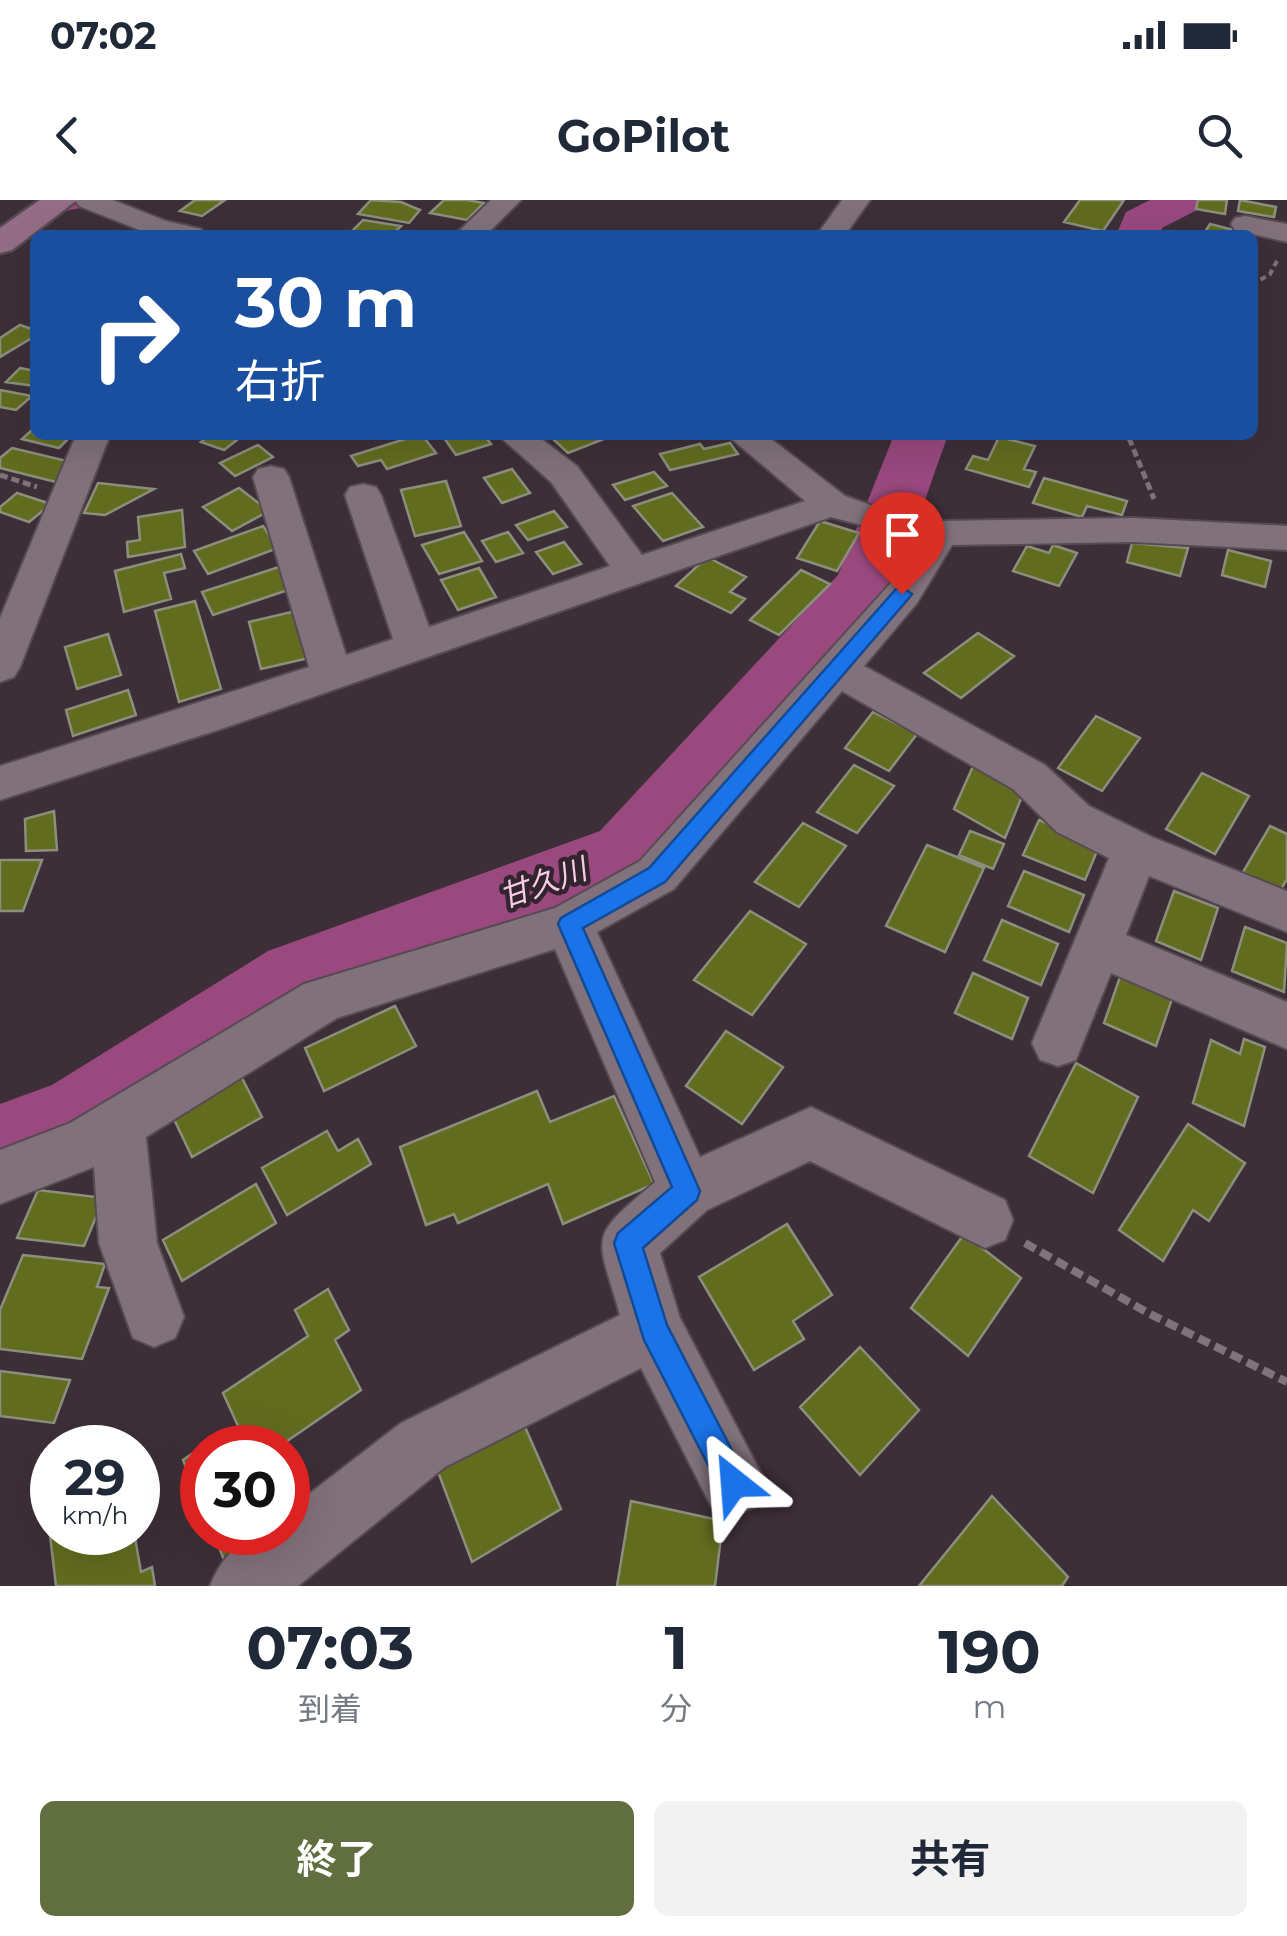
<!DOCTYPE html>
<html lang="ja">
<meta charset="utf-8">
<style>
:root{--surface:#fff;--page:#f2f2f3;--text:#1f2937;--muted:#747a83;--accent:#616e40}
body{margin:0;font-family:Montserrat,"Noto Sans JP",sans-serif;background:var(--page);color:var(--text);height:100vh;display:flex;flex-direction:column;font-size:38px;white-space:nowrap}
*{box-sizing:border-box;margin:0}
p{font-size:32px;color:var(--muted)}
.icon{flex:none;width:55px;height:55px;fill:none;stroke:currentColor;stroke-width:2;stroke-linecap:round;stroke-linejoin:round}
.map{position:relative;height:1386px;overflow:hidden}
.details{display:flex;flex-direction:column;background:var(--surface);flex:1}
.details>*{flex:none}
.hud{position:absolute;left:30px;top:30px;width:1228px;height:210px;border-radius:15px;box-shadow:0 10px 40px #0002;background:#1a4fa0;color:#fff;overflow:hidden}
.speed{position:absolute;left:30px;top:1225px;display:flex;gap:20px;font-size:50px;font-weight:700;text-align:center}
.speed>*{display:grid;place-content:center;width:130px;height:130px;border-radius:50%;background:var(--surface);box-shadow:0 10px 40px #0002;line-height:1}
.speed small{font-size:25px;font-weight:400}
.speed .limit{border:15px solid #d22;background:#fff;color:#111}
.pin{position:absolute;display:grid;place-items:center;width:85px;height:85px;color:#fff;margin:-102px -42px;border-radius:50% 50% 50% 0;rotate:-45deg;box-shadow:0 0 10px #0007}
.pin .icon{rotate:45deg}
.me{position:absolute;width:110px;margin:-55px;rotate:332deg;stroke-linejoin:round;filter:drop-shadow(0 0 8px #0008)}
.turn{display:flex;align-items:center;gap:35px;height:210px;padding:0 40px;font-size:45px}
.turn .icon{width:130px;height:130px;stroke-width:2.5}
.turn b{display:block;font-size:70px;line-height:85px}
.eta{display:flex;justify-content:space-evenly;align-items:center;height:170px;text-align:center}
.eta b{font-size:60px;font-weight:700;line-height:70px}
.primary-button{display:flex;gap:20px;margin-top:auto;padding:20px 40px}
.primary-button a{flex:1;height:115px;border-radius:15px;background:var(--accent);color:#fff;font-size:40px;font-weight:700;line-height:115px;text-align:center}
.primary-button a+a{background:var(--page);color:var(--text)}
.status{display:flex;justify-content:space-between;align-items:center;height:70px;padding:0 50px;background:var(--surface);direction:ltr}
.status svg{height:28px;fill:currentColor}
header{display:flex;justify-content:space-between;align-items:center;height:130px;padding:0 40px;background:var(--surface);font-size:45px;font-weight:700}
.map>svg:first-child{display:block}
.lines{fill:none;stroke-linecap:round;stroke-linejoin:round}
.stream{fill:#99497e;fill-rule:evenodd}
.river{fill:#99497e;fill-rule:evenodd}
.building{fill:#626c1f;stroke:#8b8f7e;stroke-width:2.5}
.street-casing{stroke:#574b53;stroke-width:4}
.secondary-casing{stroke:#574b53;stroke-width:5}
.path-far2{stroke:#80747b;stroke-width:4;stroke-dasharray:6 4;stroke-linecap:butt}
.path-far1{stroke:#80747b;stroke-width:5;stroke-dasharray:8 4;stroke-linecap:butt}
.path{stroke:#80747b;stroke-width:8;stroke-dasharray:12 6;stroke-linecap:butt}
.street{fill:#81717b;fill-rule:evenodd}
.secondary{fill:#946d86;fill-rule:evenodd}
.route{fill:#1a73e8;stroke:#114b97;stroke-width:2.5}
.labels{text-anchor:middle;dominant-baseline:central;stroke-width:9;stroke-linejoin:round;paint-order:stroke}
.water-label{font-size:30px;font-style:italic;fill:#f9cce7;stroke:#33252d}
</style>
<div class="status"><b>07:02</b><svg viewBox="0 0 49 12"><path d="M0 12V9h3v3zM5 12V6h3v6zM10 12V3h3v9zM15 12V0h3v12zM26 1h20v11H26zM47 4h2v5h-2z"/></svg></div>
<header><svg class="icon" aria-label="back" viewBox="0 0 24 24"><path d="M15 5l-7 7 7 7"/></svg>GoPilot<svg class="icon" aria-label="search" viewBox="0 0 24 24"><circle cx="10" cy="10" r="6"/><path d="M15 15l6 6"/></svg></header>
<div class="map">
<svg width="1287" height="1386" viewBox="0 0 1287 1386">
<rect width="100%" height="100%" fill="#3d2f38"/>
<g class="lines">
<!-- stream -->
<path class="stream" d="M83,3H86V7L64,11L56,18L49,16L59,7Z"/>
<!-- river -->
<path class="river" d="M1150,0H1206L1199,9L1162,28L1160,35H1116L1126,12Z
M894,235H948L895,384L887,398L652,673L324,799L109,943L0,986V904L52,885L268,751L600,631L838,375Z"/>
</g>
<!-- building -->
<path class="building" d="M195,0H225L202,16L180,11Z
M371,0L401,2L420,10L409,23L358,14Z
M444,0H467L484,3L467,20L430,13Z
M1080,0H1124L1103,31L1064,22Z
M1198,0H1227L1225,14L1196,9Z
M1240,0L1276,7L1274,17L1238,11Z
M363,20L401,26L392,35H348Z
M1210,24L1234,30L1231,35H1203Z
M20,125L35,130V136L0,157V138Z
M20,168L35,171V186L6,182Z
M0,190L32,196L16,210L0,207Z
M35,227V235H72L59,248L22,239Z
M210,235H258L253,239L242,236L224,250L201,242Z
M418,235H422L436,253L387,269L381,260L358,266L351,256Z
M442,235H484L491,244L456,255Z
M560,235H614L568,253L552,238Z
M999,237L1035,246L1024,269L1036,272L1029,287L966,269L973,256L988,260Z
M730,243L738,254L670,270L660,254L700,244L704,249Z
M258,245L273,257L235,276L220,263Z
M12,248L67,261L56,282L0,268V258Z
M512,269L530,293L502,303L484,278Z
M654,272L667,286L625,300L613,285Z
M1044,278L1127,301L1122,315L1087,306L1082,317L1033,303Z
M446,281L461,326L415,336L401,290Z
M98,283L154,289L105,315L84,313Z
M239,288L269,311L232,331L203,307Z
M17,293L51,304L29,322L0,312V307Z
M672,293L703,327L663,341L633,306Z
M182,310L185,347L128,357L127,342L140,340L138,317Z
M554,311L567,327L528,340L516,325Z
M820,321L859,333L837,371L797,358Z
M263,326L278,348L208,374L194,351Z
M464,332L482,361L439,374L422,345Z
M508,332L523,353L496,362L482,341Z
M564,342L581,364L553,374L536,352Z
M1132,343L1188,348L1180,376L1127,362Z
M1053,345L1077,353L1059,386L1013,371L1027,346L1049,353Z
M1228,350L1271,361L1265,387L1222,375Z
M181,354L185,368L164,373L171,399L124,412L115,371Z
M707,357L746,377L730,392L745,399L731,413L676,386Z
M282,366L294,388L213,415L202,392Z
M479,368L496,397L458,410L441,380Z
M801,370L830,384L779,435L750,420Z
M195,401L221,489L179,502L155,411Z
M300,410L313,457L261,469L249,422Z
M978,433L1014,456L961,498L924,473Z
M108,434L121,475L77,489L65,447Z
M128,490L136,515L73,536L66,510Z
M873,512L917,534L889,571L845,548Z
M1096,516L1140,538L1102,591L1058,568Z
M974,564L1025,589L1005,638L954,609Z
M854,565L894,586L857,633L817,612Z
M1202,573L1249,596L1215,654L1166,629Z
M54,611L57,650L26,651L25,619Z
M1039,620L1100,644L1085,680L1023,655Z
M803,623L846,646L799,707L755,682Z
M1270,626L1287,634V679L1280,691L1243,672Z
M970,631L1004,644L993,669L959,655Z
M927,645L984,668L945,752L886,726Z
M0,660H42L23,711H0Z
M1024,671L1084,695L1069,732L1008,706Z
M1174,691L1218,708L1201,760L1156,741Z
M750,711L806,744L752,815L694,780Z
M1002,720L1058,744L1041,785L984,760Z
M1245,727L1287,743L1284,792L1232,771Z
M973,773L1028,798L1012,839L955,813Z
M1120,777L1172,799L1156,846L1104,823Z
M395,806L416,846L324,891L305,848Z
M726,831L783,867L742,924L686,886Z
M1244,839L1265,847L1244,926L1193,903L1211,840L1240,854Z
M1076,863L1138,897L1093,993L1029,956Z
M242,878L262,917L192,957L173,917Z
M537,891L550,922L614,896L654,984L563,1024L548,984L458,1023L454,1014L426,1025L400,947Z
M1188,924L1245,963L1209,1021L1193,1010L1163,1061L1119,1030Z
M327,931L338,951L358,939L371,964L287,1015L262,968Z
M256,984L276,1023L182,1081L163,1040Z
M38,990L104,998L84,1046L17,1038Z
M787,1024L832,1095L793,1121L804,1139L754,1170L699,1077Z
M964,1034L1021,1078L968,1156L911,1108Z
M23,1055L105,1064L97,1087L109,1088L82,1159L0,1149V1110Z
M328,1089L349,1130L335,1140L361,1190L277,1248H248L223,1193L308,1136L295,1110Z
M860,1147L919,1210L860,1275L800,1207Z
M0,1171L70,1180L54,1223L0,1216Z
M522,1220L561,1309L472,1362L437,1269Z
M222,1233L229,1248H202V1307L183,1260Z
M992,1296L1068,1377L1062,1386H919Z
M631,1301L723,1321L715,1386H617Z
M52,1308V1332H134L141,1372L152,1367L155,1386H56L47,1310Z
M213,1332H266L267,1335L226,1365Z"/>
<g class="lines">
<defs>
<path id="street" d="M75,0H113L166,21L201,29L205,35H152L79,6Z
M491,0H521L486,35H455Z
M842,0H870L845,35H817Z
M1245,16L1287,24V42L1235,30L1231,24L1235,18Z
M76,235H110L20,467L14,477L0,482V418Z
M498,235H536L577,266L642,355L805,301L727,235H766L845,296L876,307L941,321L1133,318L1287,326V350L1133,342L952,345L917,403L864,466L1045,565L1089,606L1152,637L1287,691V732L1149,676L1126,735L1287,802V849L1111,773L1076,860L1058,866L1040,860L1032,843L1109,658L1057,632L1013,589L842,491L674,689L597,732L700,957L811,907L1005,1000L1013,1020L1005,1040L985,1048L810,961L707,1010L660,1053L680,1118L766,1283L757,1306L734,1315L711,1306L641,1168L445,1267L298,1386H210C225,1349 248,1332 288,1332V1310L401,1223L620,1115C596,1031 587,1040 655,982L555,749L337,818L146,937L157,1043L184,1117L175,1138L154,1147L133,1138L99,1043L94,967L0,1004V950L70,923L304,784L555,708L640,661L889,385L918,340L831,317L224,528L0,600V566L309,467L253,277L258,269L271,266L284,269L289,277L346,455L393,439L345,295L350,287L363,284L376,287L381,295L429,427L610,366L551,282Z"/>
<path id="secondary" d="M40,0H77L12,50L0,53V28Z"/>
</defs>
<!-- street casing -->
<use href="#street" class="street-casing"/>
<!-- secondary casing -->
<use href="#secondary" class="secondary-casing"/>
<!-- path-far2 -->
<path class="path-far2" d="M1252,85L1270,74L1277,61
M1128,235L1130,241"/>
<!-- path-far1 -->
<path class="path-far1" d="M1129,238L1154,299
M0,275L37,287"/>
<!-- path -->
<path class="path" d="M1025,1043L1150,1114L1287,1182"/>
<!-- street -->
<use href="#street" class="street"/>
<!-- secondary -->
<use href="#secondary" class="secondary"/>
</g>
<!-- route -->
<path class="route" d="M902,387L912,394L909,398L665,682L583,728L700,991L697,1000L643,1048L667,1125L749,1283L745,1294L734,1298L723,1294L644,1140L614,1043L618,1033L672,987L558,724L561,718L649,668L896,389Z"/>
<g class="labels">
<!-- water labels -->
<g class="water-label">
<text transform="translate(543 683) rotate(-20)">甘久川</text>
</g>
</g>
</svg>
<div class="speed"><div>29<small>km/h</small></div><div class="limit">30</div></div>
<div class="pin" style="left:902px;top:394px;background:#d93025"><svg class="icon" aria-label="arrive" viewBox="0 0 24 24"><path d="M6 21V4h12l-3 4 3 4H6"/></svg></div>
<svg class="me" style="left:734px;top:1283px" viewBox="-20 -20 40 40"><path d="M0-17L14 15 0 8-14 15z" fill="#1a73e8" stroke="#fff" stroke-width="4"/></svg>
<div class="hud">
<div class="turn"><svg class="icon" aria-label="right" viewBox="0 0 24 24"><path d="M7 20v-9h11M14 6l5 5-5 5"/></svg><div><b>30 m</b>右折</div></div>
</div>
</div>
<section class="details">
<div class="eta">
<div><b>07:03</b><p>到着</p></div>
<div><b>1</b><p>分</p></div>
<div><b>190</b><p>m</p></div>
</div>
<div class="primary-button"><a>終了</a><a>共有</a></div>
</section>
